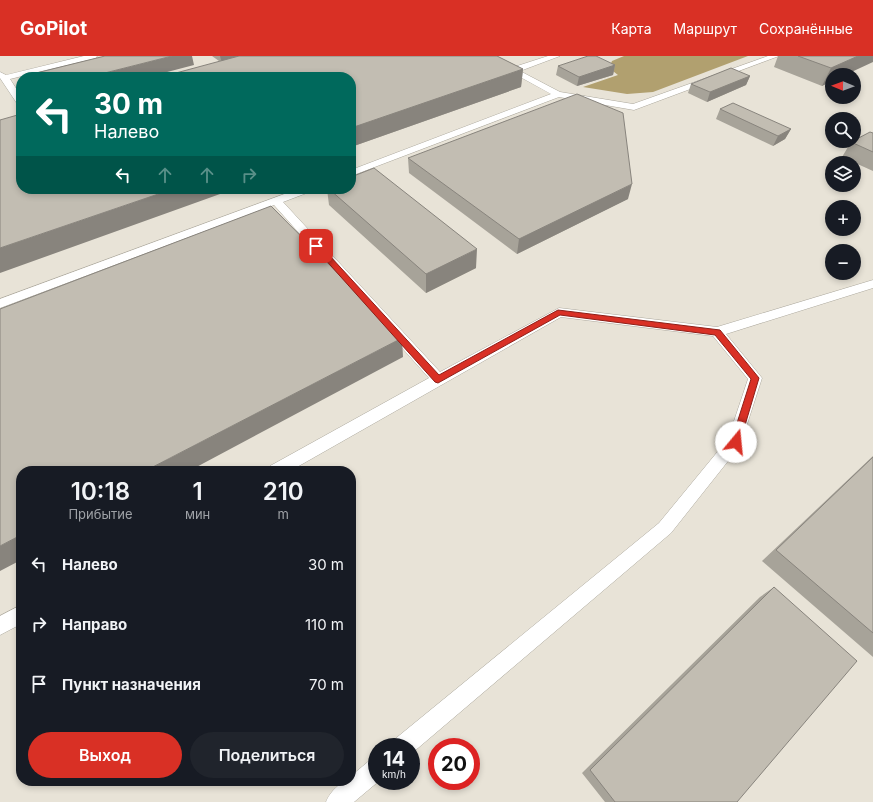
<!DOCTYPE html>
<html lang="ru">
<meta charset="utf-8">
<style>
:root{--surface:#171b24;--page:#20242c;--text:#f1f3f6;--muted:#9ea1a6;--accent:#d93025}
body{margin:0;font-family:Inter,sans-serif;background:var(--page);color:var(--text);height:100vh;display:flex;flex-direction:column;font-size:15px;white-space:nowrap}
*{box-sizing:border-box;margin:0}
p{font-size:13px;color:var(--muted)}
.icon{flex:none;width:22px;height:22px;fill:none;stroke:currentColor;stroke-width:2;stroke-linecap:round;stroke-linejoin:round}
.map{position:relative;flex:1;overflow:hidden}
.sheet{position:absolute;left:16px;top:410px;width:340px;height:320px;display:flex;flex-direction:column;background:var(--surface);border-radius:16px;box-shadow:0 2px 6px #0003}
.sheet>*{flex:none}
.banner{position:absolute;left:16px;top:16px;width:340px;height:122px;border-radius:16px;box-shadow:0 2px 6px #0003;background:#00695c;color:#fff;overflow:hidden}
.needle{width:26px;rotate:271deg}
.buttons{position:absolute;left:825px;top:12px;display:grid;gap:8px}
.buttons a{display:grid;place-items:center;width:36px;height:36px;border-radius:50%;background:var(--surface);box-shadow:0 2px 6px #0003;font-size:20px}
.speed{position:absolute;left:368px;top:682px;display:flex;gap:8px;font-size:20px;font-weight:700;text-align:center}
.speed>*{display:grid;place-content:center;width:52px;height:52px;border-radius:50%;background:var(--surface);box-shadow:0 2px 6px #0003;line-height:1}
.speed small{font-size:10px;font-weight:400}
.speed .limit{border:6px solid #d22;background:#fff;color:#111}
.pin{position:absolute;display:grid;place-items:center;width:34px;height:34px;color:#fff;margin:-17px;border-radius:8px;box-shadow:0 2px 6px #0006}
.me{position:absolute;width:44px;margin:-22px;rotate:17deg;stroke-linejoin:round;filter:drop-shadow(0 0 3px #0008)}
.turn{display:flex;align-items:center;gap:14px;height:84px;padding:0 12px;font-size:18px}
.turn .icon{width:52px;height:52px;stroke-width:2.5}
.turn b{display:block;font-size:28px;line-height:34px}
.lanes{display:flex;align-items:center;height:38px;padding:0 12px;background:#0003;justify-content:center;gap:20px;direction:ltr}
.lanes .off{opacity:.35}
.eta{display:flex;justify-content:space-evenly;align-items:center;height:68px;text-align:center}
.eta b{font-size:24px;font-weight:600;line-height:28px}
.button{display:flex;gap:8px;margin-top:auto;padding:8px 12px}
.button a{flex:1;height:46px;border-radius:24px;background:var(--accent);color:#fff;font-size:16px;font-weight:600;line-height:46px;text-align:center}
.button a+a{background:var(--page);color:var(--text)}
ul{padding:0;list-style:none}
li{display:flex;align-items:center;gap:12px;height:60px;padding:0 12px}
li div{flex:1}
li b{display:block;font-size:15px}
li em{font-style:normal}
header{display:flex;align-items:center;gap:24px;box-sizing:border-box;height:56px;padding:0 20px;background:var(--accent);color:#fff}
header strong{font-size:19px}
nav{display:flex;gap:22px;margin-inline-start:auto;font-size:14px}
.map>svg:first-child{display:block}
.forest{fill:#b1a06f}
.lines{fill:none;stroke-linecap:round;stroke-linejoin:round}
.service-casing{stroke:#aca89d;stroke-width:1}
.service{fill:#fff;fill-rule:evenodd}
.wall{fill:#a7a399}
.shaded-wall{fill:#88847d}
.building{fill:#c2bdb2;stroke:#88847d}
.route{fill:#d93025;stroke:#8d1f18}
</style>
<header>
<strong>GoPilot</strong>
<nav><a>Карта</a><a>Маршрут</a><a>Сохранённые</a></nav>
</header>
<div class="map">
<svg width="873" height="746" viewBox="0 0 873 746">
<rect width="100%" height="100%" fill="#e8e3d7"/>
<!-- forest -->
<path class="forest" d="M624,0H748L653,36L627,38L583,31L618,19L609,12L612,5Z"/>
<g class="lines">
<defs>
<path id="service" d="M84,0H97L96,2L10,23L21,40V50L18,49L0,22V16L6,19Z
M482,0H492L514,11L548,0H560L520,15L560,36L633,48L768,0H779L634,54L559,41L351,120V114L551,38Z
M298,133H313L312,135L283,146L440,316L559,252L717,271L873,224V232L726,278L762,322L740,390L671,477L411,698V691H392L395,683L659,467L728,383L748,323L713,280L561,261L290,415H268L270,410L429,322L274,149L0,252V243Z
M21,549V568L0,579V560Z
M377,702V725H379L354,746H326C330,736 340,725 351,725V720L369,705Z"/>
</defs>
<!-- service casing -->
<use href="#service" class="service-casing"/>
<!-- service -->
<use href="#service" class="service"/>
</g>
<!-- wall -->
<path class="wall" d="M212,0H497L523,13L521,31L351,91V21L219,5Z
M778,0H873L822,30L774,11Z
M615,9L613,19L577,30L556,19L558,10Z
M750,20L746,29L707,46L688,37L691,28Z
M720,53L791,73L785,83L773,90L716,63Z
M873,77V115L842,101L851,86Z
M408,102L628,143L517,198L409,117Z
M327,133H351L476,212L426,237L329,149Z
M873,400V601L762,505Z
M774,531L737,746H605L582,717L760,541Z"/>
<!-- shaded-wall -->
<path class="shaded-wall" d="M172,0H192L194,9L148,21H89Z
M220,0H247L222,8Z
M858,0H873V6L845,19H832V25L822,30L831,12Z
M615,9L613,19L577,30L579,21Z
M523,13L521,31L351,91V72Z
M750,20L746,29L707,46L710,36Z
M791,73L785,83L773,90L778,80Z
M632,128L628,143L517,198L519,183Z
M173,133H234L0,217V192Z
M477,193L476,212L426,237V218Z
M402,282L403,301L189,415H145Z
M21,479V504L0,515V490Z"/>
<!-- building -->
<path class="building" d="M105,0H172L89,21H34L32,18Z
M239,0H497L523,13L351,72V21H161Z
M588,0H596L615,9L579,21L558,10Z
M798,0H858L831,12Z
M731,12L750,20L710,36L691,28Z
M577,38L623,57L632,128L519,183L408,102Z
M733,47L791,73L778,80L720,53Z
M21,58V133H173L0,192V64Z
M870,76L873,77V96L851,86Z
M374,112L477,193L426,218L329,133H351V121Z
M271,150L402,282L145,415H21V479L0,490V253Z
M873,401V577L776,494Z
M774,531L857,605L737,746H615L590,714Z"/>
<!-- route -->
<path class="route" d="M314,188H319L439,319L558,254L720,274L759,322L740,386L739,389H732L731,386L751,323L715,279L560,259L438,327L435,326L314,191Z"/>
</svg>
<div class="buttons">
<a><svg class="needle" viewBox="-14 -14 28 28"><path d="M0-13l5 13h-10z" fill="#e53935"/><path d="M0 13l5-13h-10z" fill="#9ea1a6"/></svg></a>
<a><svg class="icon" aria-label="search" viewBox="0 0 24 24"><circle cx="10" cy="10" r="6"/><path d="M15 15l6 6"/></svg></a>
<a><svg class="icon" aria-label="layers" viewBox="0 0 24 24"><path d="M12 4l9 5-9 5-9-5zM3 14l9 5 9-5"/></svg></a>
<a>+</a>
<a>−</a>
</div>
<div class="speed"><div>14<small>km/h</small></div><div class="limit">20</div></div>
<div class="pin" style="left:316px;top:190px;background:#d93025"><svg class="icon" aria-label="arrive" viewBox="0 0 24 24"><path d="M6 21V4h12l-3 4 3 4H6"/></svg></div>
<svg class="me" style="left:736px;top:386px" viewBox="-20 -20 40 40"><circle r="19" fill="#fff"/><path d="M0-13L10 11 0 6-10 11z" fill="#d93025"/></svg>
<div class="banner">
<div class="turn"><svg class="icon" aria-label="left" viewBox="0 0 24 24"><path d="M17 20v-9H6M10 6l-5 5 5 5"/></svg><div><b>30 m</b>Налево</div></div>
<div class="lanes"><svg class="icon" aria-label="left" viewBox="0 0 24 24"><path d="M17 20v-9H6M10 6l-5 5 5 5"/></svg><svg class="icon off" aria-label="ahead" viewBox="0 0 24 24"><path d="M12 20V5M6 11l6-6 6 6"/></svg><svg class="icon off" aria-label="ahead" viewBox="0 0 24 24"><path d="M12 20V5M6 11l6-6 6 6"/></svg><svg class="icon off" aria-label="right" viewBox="0 0 24 24"><path d="M7 20v-9h11M14 6l5 5-5 5"/></svg></div>
</div>
<section class="sheet">
<div class="eta">
<div><b>10:18</b><p>Прибытие</p></div>
<div><b>1</b><p>мин</p></div>
<div><b>210</b><p>m</p></div>
</div>
<ul>
<li><svg class="icon" aria-label="left" viewBox="0 0 24 24"><path d="M17 20v-9H6M10 6l-5 5 5 5"/></svg><div><b>Налево</b></div><em>30 m</em></li>
<li><svg class="icon" aria-label="right" viewBox="0 0 24 24"><path d="M7 20v-9h11M14 6l5 5-5 5"/></svg><div><b>Направо</b></div><em>110 m</em></li>
<li><svg class="icon" aria-label="arrive" viewBox="0 0 24 24"><path d="M6 21V4h12l-3 4 3 4H6"/></svg><div><b>Пункт назначения</b></div><em>70 m</em></li>
</ul>
<div class="button"><a>Выход</a><a>Поделиться</a></div>
</section>
</div>
